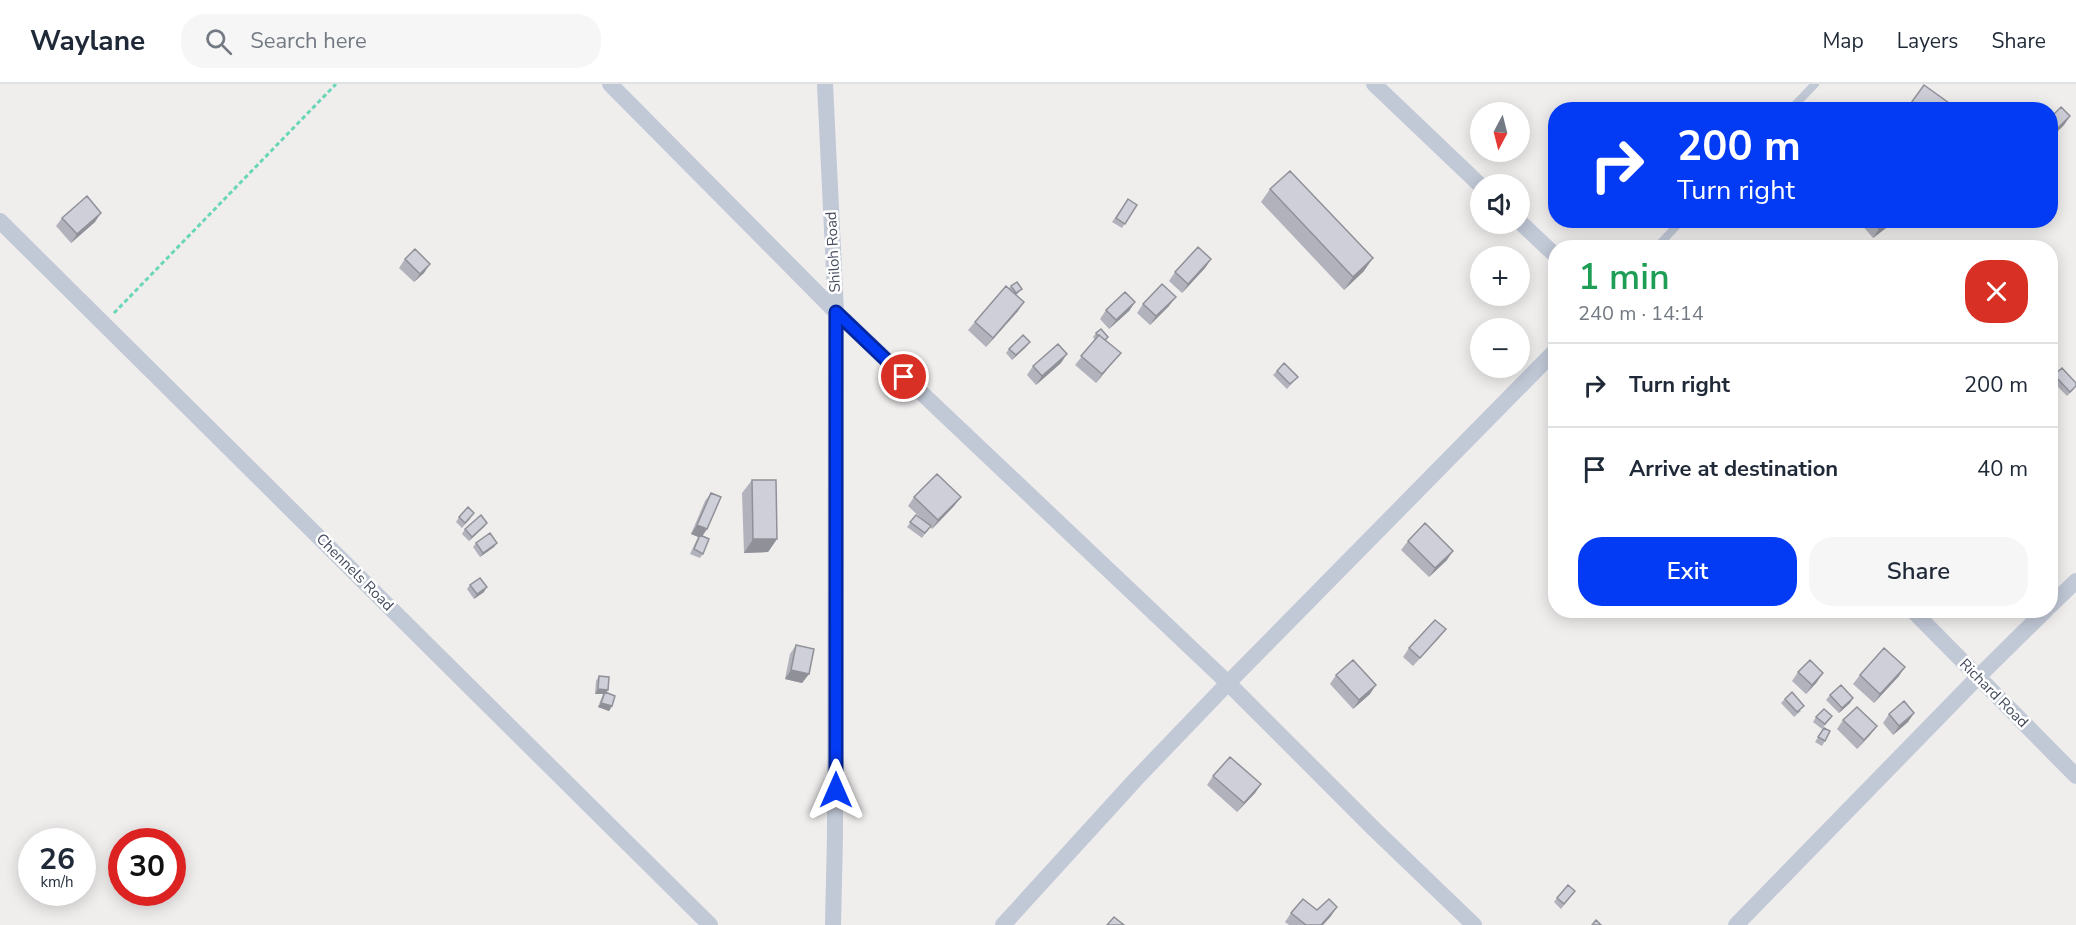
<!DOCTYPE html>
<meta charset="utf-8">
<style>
:root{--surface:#fff;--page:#f6f6f7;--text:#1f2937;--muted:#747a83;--line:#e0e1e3;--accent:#033af3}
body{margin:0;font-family:"Nunito Sans",sans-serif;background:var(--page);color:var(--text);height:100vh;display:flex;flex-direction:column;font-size:22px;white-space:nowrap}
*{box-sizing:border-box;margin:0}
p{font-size:20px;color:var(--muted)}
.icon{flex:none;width:33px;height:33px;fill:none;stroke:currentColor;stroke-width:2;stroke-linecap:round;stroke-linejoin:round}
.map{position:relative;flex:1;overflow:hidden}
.side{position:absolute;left:1548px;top:156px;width:510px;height:378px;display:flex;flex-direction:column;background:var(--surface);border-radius:24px;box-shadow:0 3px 15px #0003}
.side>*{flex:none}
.banner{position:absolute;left:1548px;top:18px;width:510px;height:126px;border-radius:24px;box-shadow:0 3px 15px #0003;background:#033af3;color:#fff;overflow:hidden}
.needle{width:39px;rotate:187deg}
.tools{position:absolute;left:1470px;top:18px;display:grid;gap:12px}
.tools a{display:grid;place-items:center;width:60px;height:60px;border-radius:50%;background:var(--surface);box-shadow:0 3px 15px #0003;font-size:30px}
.speed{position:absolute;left:18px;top:744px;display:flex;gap:12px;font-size:30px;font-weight:700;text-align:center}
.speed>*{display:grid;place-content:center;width:78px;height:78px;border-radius:50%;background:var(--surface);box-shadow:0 3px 15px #0003;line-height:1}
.speed small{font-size:15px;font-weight:400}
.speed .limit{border:9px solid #d22;background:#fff;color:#111}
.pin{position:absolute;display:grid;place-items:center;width:51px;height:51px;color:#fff;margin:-26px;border:3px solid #fff;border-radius:50%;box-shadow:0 2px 6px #0007}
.me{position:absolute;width:66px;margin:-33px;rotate:0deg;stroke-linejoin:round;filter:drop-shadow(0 0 4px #0008)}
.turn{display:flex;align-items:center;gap:21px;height:126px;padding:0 30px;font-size:27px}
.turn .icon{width:78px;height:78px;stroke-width:2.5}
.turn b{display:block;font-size:42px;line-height:51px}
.round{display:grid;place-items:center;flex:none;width:63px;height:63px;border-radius:24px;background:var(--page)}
.overview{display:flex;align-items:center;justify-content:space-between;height:102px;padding:0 30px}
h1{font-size:36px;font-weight:600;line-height:45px;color:#1e9e55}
.button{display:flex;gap:12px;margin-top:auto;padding:12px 30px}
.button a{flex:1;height:69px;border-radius:24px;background:var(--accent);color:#fff;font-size:24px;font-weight:600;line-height:69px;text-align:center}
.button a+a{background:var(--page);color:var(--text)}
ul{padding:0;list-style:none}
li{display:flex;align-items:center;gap:18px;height:84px;padding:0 30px;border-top:2px solid var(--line)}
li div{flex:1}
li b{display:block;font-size:22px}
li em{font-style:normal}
header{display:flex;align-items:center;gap:36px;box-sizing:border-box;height:84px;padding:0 30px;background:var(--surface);border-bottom:2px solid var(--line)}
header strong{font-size:28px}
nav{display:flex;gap:33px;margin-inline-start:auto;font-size:21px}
.search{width:420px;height:54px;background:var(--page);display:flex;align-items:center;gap:15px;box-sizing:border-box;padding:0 21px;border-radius:24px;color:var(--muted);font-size:22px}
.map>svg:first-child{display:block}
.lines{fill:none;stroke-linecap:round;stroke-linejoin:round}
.path{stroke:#69d6b7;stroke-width:3;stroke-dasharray:4.5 3;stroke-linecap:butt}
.service{stroke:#c1c8d6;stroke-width:8}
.minor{stroke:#c1c8d6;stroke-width:16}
.wall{fill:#b1b2bb}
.shaded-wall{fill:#909198}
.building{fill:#cecfd9;stroke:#909198;stroke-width:1.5}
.route-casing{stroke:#02269e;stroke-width:15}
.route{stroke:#033af3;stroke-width:10}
.labels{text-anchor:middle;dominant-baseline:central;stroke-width:5;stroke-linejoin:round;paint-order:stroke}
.street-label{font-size:15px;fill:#434b5d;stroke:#fff}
</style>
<header>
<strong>Waylane</strong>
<div class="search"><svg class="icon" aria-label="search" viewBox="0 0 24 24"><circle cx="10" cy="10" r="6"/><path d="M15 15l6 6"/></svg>Search here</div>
<nav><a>Map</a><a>Layers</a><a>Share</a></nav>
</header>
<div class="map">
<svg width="2076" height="841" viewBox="0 0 2076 841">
<rect width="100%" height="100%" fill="#f0eded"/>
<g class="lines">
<!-- path -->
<path class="path" d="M114,229L336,0"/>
<!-- service -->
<path class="service" d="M1790,26L1815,0
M1656,164L1682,136"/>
<!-- minor -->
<path class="minor" d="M610,0L836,228L1228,599L1374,745L1474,841
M825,0L836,228L835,752L833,841
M1374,0L1480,101
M0,137L710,841
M1520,138L1556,172
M2050,522L2076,497
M1912,526L2076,692
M1003,841L1136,695L1228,599L1556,266
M1736,841L1978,593L2046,526"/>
</g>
<!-- wall -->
<path class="wall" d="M1270,105L1364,187L1344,206L1261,118Z
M1128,115L1137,121L1122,144L1112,138Z
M62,134L95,138L71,159L56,142Z
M1864,136H1893L1890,141L1873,154L1861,140Z
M405,175L424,189L414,198L399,184Z
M1211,175L1205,184L1182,209L1169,197L1175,188Z
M1011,202L1019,209L1016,211L1018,227L986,263L968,246L975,238Z
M1135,218L1129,227L1109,245L1100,235L1106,226Z
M1143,220L1169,222L1150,241L1137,229Z
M1096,249L1108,253L1106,256L1114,277L1096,299L1075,281L1095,256L1093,253Z
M1026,263L1012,276L1006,269L1009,265Z
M1061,279L1036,301L1027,291L1033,282Z
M1277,287L1294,297L1287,305L1273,291Z
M2054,291L2074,305L2067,312L2051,296Z
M752,396L777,455L768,468L744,469L742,409Z
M711,409L707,445L702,452L703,470L700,474L690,470L698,453L691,450L705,417Z
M914,413H961L954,422L932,445L930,443L922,454L907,443L916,431L923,436L908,422Z
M459,433L471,434L462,444L456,438Z
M487,439L484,443L469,457L462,450L465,445Z
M1408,457L1447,476L1429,493L1401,466Z
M476,459H497L494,463L480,473L473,463Z
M470,501L484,508L474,515L467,505Z
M1446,545L1439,554L1413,582L1403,573L1409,564Z
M796,561L809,590L802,599L785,595L790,570Z
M1798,588L1817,598L1806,610L1792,597Z
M1336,591L1370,610L1353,625L1330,600Z
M1860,591L1899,592L1874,619L1853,600Z
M599,592L608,606L606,609L612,622L609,627L598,623L603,610H595L596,597Z
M1830,611L1853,614L1850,619L1839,629L1826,616Z
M1785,615L1801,627L1794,633L1781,619Z
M1914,629L1908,638L1893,651L1883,639L1889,630Z
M1832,632L1822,645L1813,638L1816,633Z
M1843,636L1877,642L1870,651L1857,665L1837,645Z
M1824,644L1825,657L1822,662L1815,658Z
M1213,692L1261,700L1255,709L1237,728L1207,701Z
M1575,807L1561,825L1554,818L1557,814Z
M1317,826L1331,832L1323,841H1289L1285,838L1291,829Z"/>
<!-- shaded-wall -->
<path class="shaded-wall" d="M2070,32L2064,41L2050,55V52Z
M101,129L95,138L71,159L77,150Z
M1890,136H1893L1890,141L1873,154L1879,145Z
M1373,174L1364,187L1344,206L1353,193Z
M1211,175L1205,184L1182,209L1188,200Z
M430,180L424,189L414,198L420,190Z
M1176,213L1169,222L1150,241L1156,232Z
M1024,218L1018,227L986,263L993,254Z
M1135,218L1129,227L1109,245L1116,236Z
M1030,258L1026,263L1012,276L1016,271Z
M1121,269L1114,277L1096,299L1102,290Z
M1067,270L1061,279L1036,301L1042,292Z
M961,413L954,422L932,445L938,436Z
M487,439L484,443L469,457L472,453Z
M697,441L707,445L701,454L691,450Z
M753,455H777L768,468L744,469Z
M497,459L494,463L480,473L483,469Z
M1453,467L1447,476L1429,493L1435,484Z
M487,503L484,508L474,515L477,510Z
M1905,583L1899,592L1874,619L1880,610Z
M791,586L809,590L802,599L785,595Z
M1823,589L1817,598L1806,610L1812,601Z
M1376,601L1370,610L1353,625L1359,616Z
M598,605L608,606L605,610H595Z
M1853,614L1850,619L1839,629L1842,624Z
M601,619L612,622L609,627L598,623Z
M1914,629L1908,638L1893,651L1899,642Z
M1877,642L1870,651L1857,665L1864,656Z
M1261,700L1255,709L1237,728L1244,719Z
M1337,823L1331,832L1323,841H1321Z"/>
<!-- building -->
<path class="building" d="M1924,1L1949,19L1945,26H1906Z
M2061,23L2070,32L2050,52V34Z
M1290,87L1373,174L1353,193L1270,105Z
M87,112L101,129L77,150L62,134Z
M1128,115L1137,121L1125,140L1116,134Z
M1872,136H1890L1879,145Z
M1198,163L1211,175L1188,200L1175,188Z
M415,165L430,180L420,190L405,175Z
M1017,198L1022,205L1016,209L1011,202Z
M1162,200L1176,213L1156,232L1143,220Z
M1006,202L1024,218L993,254L975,238Z
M1125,208L1135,218L1116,236L1106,226Z
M1101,245L1108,253L1105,256L1099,251L1098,252L1096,249Z
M1023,251L1030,258L1016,271L1009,265Z
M1099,251L1121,269L1102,290L1081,272Z
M1058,260L1067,270L1042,292L1033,282Z
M1284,279L1298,293L1290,300L1277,287Z
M2062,284L2076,299V302L2070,308L2054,291Z
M937,390L961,413L938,436L914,413Z
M752,396H776L777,455H753Z
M711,409L721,413L707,445L697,441Z
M468,423L474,429L465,439L459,433Z
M481,431L487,439L472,453L465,445Z
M916,431L931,442L925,449L910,438Z
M1425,439L1453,467L1435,484L1408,457Z
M490,449L497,459L483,469L476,459Z
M700,451L709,455L703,470L694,465Z
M480,494L487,503L477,510L470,501Z
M1435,536L1446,545L1420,574L1409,564Z
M796,561L814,565L809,590L791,586Z
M1884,564L1905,583L1880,610L1860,591Z
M1353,576L1376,601L1359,616L1336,591Z
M1810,576L1823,589L1812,601L1798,588Z
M599,592L609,593L608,606L598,605Z
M1841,601L1853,614L1842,624L1830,611Z
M605,608L615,612L612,622L601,619Z
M1792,608L1804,622L1797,628L1785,615Z
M1904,617L1914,629L1899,642L1889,630Z
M1857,623L1877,642L1864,656L1843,636Z
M1824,625L1832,632L1825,640L1816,633Z
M1824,644L1830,647L1825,657L1818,653Z
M1230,673L1261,700L1244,719L1213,692Z
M1568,801L1575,807L1564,820L1557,814Z
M1303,815L1317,826L1329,815L1337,823L1321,841H1306L1291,829Z
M1114,833L1124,841H1107Z
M1596,836L1601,841H1592Z"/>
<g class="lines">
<defs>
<path id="route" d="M836,706V228L904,293"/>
</defs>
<!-- route casing -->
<use href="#route" class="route-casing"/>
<!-- route -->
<use href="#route" class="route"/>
</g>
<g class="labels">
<!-- street labels -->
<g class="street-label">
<text transform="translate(833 168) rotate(-93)">Shiloh Road</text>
<text transform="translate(355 488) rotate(45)">Chennels Road</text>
<text transform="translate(1994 609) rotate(45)">Richard Road</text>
</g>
</g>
</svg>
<div class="tools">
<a><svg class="needle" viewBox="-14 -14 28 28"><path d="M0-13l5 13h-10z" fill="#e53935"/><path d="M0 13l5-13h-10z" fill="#747a83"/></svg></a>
<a><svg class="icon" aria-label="sound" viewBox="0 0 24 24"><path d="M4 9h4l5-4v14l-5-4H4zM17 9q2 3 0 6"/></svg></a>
<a>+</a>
<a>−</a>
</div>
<div class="speed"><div>26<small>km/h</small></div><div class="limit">30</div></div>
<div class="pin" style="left:904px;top:293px;background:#d93025"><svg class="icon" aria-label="arrive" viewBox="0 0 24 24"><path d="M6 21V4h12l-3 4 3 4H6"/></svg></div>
<svg class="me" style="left:836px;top:706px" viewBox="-20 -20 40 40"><path d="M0-17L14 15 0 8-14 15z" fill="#033af3" stroke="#fff" stroke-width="4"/></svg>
<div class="banner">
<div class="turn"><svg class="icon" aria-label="right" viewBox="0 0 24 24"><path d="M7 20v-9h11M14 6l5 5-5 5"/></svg><div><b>200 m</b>Turn right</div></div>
</div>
<section class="side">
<div class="overview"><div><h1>1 min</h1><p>240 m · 14:14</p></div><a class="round" style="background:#d93025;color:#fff"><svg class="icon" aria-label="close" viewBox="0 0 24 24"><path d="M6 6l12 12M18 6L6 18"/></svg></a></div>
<ul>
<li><svg class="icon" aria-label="right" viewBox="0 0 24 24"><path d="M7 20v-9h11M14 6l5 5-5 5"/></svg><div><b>Turn right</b></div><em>200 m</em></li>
<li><svg class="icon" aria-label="arrive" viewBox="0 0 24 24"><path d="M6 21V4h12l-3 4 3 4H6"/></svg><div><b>Arrive at destination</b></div><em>40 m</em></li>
</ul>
<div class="button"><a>Exit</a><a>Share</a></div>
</section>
</div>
